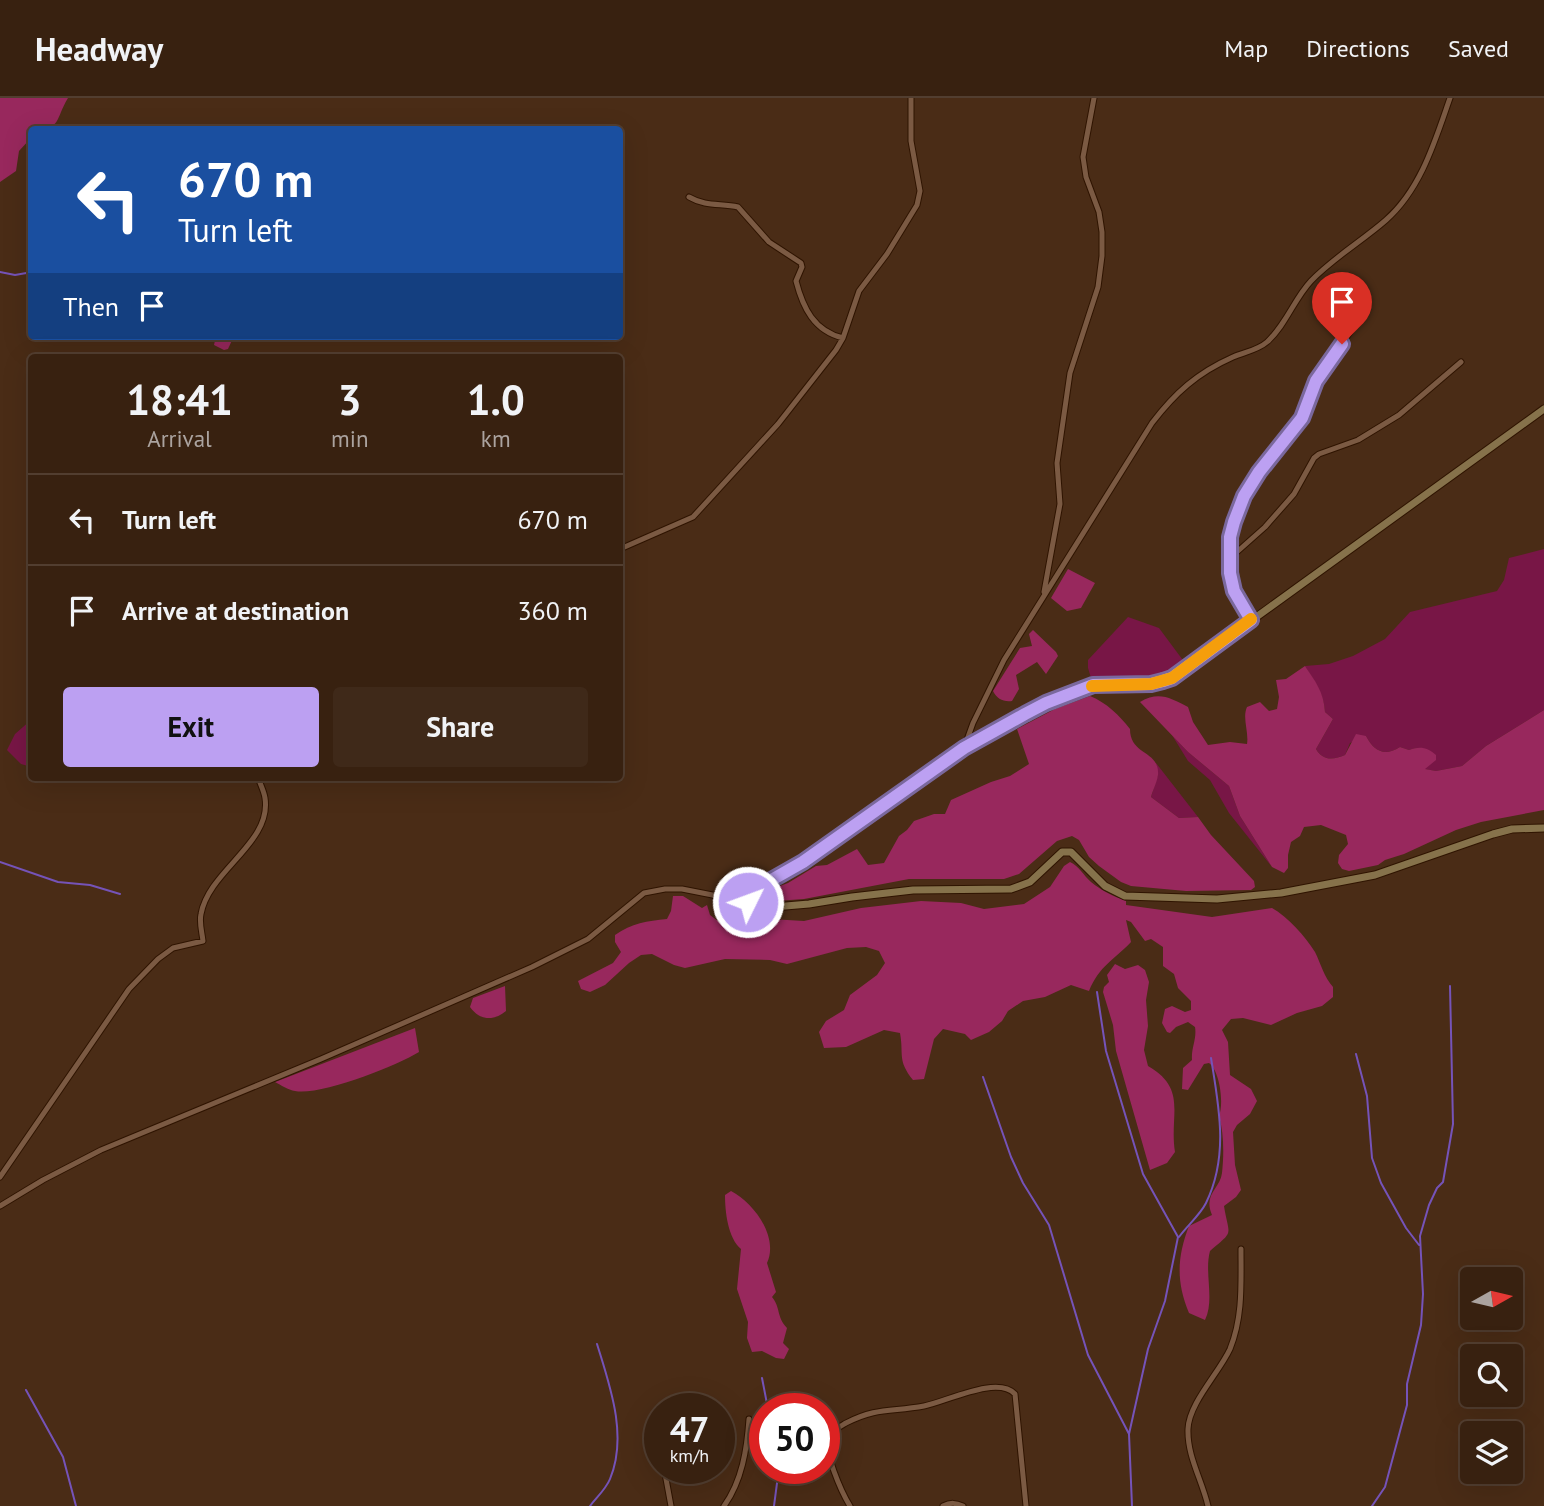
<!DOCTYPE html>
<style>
:root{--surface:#382110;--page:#3f2919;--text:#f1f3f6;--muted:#aba39f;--line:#523e30;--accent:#bca0f2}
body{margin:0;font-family:"PT Sans",sans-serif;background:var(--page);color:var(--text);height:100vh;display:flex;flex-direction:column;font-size:26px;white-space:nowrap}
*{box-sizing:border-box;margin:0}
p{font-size:23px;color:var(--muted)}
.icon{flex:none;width:38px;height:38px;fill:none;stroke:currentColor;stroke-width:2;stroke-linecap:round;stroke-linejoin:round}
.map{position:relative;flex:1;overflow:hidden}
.drawer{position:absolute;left:28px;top:256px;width:595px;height:427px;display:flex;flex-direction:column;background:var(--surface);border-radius:7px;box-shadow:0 7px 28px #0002,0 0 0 2px var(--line)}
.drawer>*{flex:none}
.banner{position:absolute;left:28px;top:28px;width:595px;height:214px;border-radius:7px;box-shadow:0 7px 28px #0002,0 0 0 2px var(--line);background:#1a4fa0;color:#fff;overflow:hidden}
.needle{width:46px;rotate:82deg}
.tools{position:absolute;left:1460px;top:1169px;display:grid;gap:14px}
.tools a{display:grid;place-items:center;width:63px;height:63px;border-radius:7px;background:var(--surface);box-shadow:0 7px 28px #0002,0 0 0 2px var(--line);font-size:35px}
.speed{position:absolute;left:644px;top:1295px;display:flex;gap:14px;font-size:35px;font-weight:700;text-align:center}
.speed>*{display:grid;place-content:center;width:91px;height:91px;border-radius:50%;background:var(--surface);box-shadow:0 7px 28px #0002,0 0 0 2px var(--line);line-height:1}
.speed small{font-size:18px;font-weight:400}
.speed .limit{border:10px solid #d22;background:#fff;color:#111}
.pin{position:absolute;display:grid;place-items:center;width:60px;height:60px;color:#fff;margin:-72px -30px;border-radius:50% 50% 50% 0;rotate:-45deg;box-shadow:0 0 7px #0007}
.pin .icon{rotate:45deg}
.me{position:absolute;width:77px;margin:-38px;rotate:48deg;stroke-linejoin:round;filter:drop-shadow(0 0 5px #0008)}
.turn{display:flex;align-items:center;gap:24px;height:147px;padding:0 35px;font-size:32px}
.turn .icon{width:91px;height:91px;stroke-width:2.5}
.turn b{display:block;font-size:49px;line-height:60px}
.then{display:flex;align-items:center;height:66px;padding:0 35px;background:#0003;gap:14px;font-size:26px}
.eta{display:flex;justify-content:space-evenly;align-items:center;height:119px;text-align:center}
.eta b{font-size:42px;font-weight:700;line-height:49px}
.cta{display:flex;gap:14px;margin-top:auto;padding:14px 35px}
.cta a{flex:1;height:80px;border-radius:7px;background:var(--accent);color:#111;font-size:28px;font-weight:700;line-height:80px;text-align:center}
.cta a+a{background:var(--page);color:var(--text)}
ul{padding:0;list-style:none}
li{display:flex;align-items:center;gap:21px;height:91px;padding:0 35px;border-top:2px solid var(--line)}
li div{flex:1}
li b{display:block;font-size:26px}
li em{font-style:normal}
header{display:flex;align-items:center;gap:42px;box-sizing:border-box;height:98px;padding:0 35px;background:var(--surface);border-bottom:2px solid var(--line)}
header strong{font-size:33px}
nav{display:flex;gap:38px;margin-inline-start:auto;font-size:24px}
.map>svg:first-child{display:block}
.green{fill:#781646}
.forest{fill:#98285d}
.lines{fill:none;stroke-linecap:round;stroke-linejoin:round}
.stream{stroke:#7553b8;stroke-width:2}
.street-casing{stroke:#2f1400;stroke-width:7}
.secondary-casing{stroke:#2f1400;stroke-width:9}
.street{stroke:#7b5a43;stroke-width:5}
.secondary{stroke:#86724b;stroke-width:7}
.route-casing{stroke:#7a689d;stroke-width:18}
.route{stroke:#bca0f2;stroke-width:12}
.slow{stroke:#f59e0b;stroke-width:12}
</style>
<header>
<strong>Headway</strong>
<nav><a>Map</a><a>Directions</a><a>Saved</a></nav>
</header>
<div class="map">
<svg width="1544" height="1408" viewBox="0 0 1544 1408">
<rect width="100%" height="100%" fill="#4a2c16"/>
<!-- green -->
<path class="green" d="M1544,451V612L1486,648L1462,668L1436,673L1424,671L1428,666L1416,650L1409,652L1400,649C1384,659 1374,653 1366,638L1350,645L1345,657C1333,662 1323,663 1316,651L1333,621L1325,614C1324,595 1314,583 1305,568L1329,566L1353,558L1385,541L1410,514L1497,493L1504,482L1509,460Z
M1128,519L1159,530L1185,565L1157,582L1134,585L1092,583L1088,570V562Z
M31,622V663L28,668L21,666L7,652L15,636Z
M1172,637L1188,654L1229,688L1240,718L1272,769L1229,715L1210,682L1188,663Z
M1156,665L1198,719L1179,720L1151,699L1158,677Z"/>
<!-- forest -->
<path class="forest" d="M0,0H68C55,21 62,32 32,32L31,40L19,53L16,73L0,84Z
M216,238H234L228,251L224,252L214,247Z
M1068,471L1095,485L1081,510L1067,513L1051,500Z
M1033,532L1056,554L1058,558L1046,576L1037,564L1016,577L1019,591L1012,603C1003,604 997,601 993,593L1020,550L1032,548L1029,536Z
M1305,568C1315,583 1324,594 1325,614L1333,621L1316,651C1323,663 1333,662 1345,657L1356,636L1366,638C1374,653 1384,659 1400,649L1409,652C1420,648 1427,649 1436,657V662L1425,671L1436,673L1462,668L1486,648L1544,612V712L1481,724L1456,732L1404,756L1385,762L1378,767L1349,773L1342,771L1338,765L1339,757L1348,746L1346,737L1321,727L1304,729L1300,738L1291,744L1288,757V770L1284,775L1272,769L1240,718L1229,688L1188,654L1140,604C1159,593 1170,600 1188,609L1193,624L1208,647L1230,644L1247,646C1249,634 1242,620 1247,609L1260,604L1269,613L1277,611L1279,599L1276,582L1286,581Z
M1090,598C1107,605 1119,617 1130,631C1130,658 1160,652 1158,677C1157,684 1153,692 1151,699L1179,720L1198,719L1211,737L1254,783L1255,789L1251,792L1186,793L1131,788L1121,784L1099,768L1089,759L1079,742L1072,738L1057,743L1019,776L1004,781H909L804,801L761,804L759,800L761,795L788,785L816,768L827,767L857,751L868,767L884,765L899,738L907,732L914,723L934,716H945L951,702L991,684L1010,678L1029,666L1017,631L1055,611Z
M1070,764C1079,768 1084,778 1091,784C1102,793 1113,798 1126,803V807L1212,819L1272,810C1288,819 1305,838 1315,854C1321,866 1324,879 1333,889V899L1322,908L1297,915L1271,927L1243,920L1231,921L1222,932L1228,944L1230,977L1251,991L1257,1003L1250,1016L1237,1027L1233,1034L1235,1067L1241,1092L1236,1099L1224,1108C1229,1139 1235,1132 1210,1153C1204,1175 1215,1201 1205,1222L1189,1215C1176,1184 1177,1159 1189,1128L1212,1117C1203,1096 1220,1091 1222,1075C1224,1057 1224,1035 1219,1018C1224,1006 1220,973 1209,965L1204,966L1188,992L1182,991L1183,970L1192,962C1191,950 1197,941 1195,929L1188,924L1176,929L1170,935L1167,934L1162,925L1165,911L1172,908L1185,914L1191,912V903L1178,890L1174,876L1163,868V849L1151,841L1145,843L1131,824L1126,822L1131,844C1113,863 1100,867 1089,893L1071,887L1045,899L1023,903L1008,913L1002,923L989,934L971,942L965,936L943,931L934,941L924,981L913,982C897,962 904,957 900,935L884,932L846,949L824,950L819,934L826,923L844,912L850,897L877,877L885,865L879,853L866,849L847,850L787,866L770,862L725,861L685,870L674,867L652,856L641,857L629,865L605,887L590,894L581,891L578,883L613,865L621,854L615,844V837C632,825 647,823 667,821L671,813L673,798H683L702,810L707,807L710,817L722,826L730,825L734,819L804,823L861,810L921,803L961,805L984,811L1024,806L1050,789L1064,768Z
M1115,866L1125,871L1138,867L1145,872L1149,884L1146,902L1148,928L1144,952L1148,968C1188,991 1169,1017 1175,1054L1167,1065L1150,1072L1116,953L1113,927L1103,894L1104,889L1109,884L1107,877Z
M505,888L506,913C494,923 480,923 470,909L473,900Z
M415,930L419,954C396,968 320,998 295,993C288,992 281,987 275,984Z
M731,1093C754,1105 779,1139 767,1165L776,1194L772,1199C781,1210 776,1218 787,1230L783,1245L789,1251L784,1261L776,1260L762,1253L752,1254L747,1240L748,1224L737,1191L741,1151C728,1140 725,1114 725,1097Z"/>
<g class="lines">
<!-- stream -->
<path class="stream" d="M0,174L15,177L32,174
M0,764L58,784L90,787L120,796
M1097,894L1106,953L1143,1076L1178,1139L1165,1203L1148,1251L1129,1336L1132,1408
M1356,956L1367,998L1372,1060L1381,1085L1406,1130L1419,1147
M983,979L1011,1059L1023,1085L1049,1127L1088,1257L1129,1336
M1179,1139C1187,1128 1200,1117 1206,1105C1229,1058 1219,1009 1211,960
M762,1280L768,1311
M26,1292L63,1359L76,1408
M590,1408C596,1400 606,1391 610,1381C628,1338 610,1288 597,1246
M774,1408L779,1370
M1372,1408L1385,1389L1407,1307V1286L1421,1227L1423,1196L1420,1138L1429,1107L1437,1090L1443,1084L1453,1026L1450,888"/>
<defs>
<path id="street" d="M689,99C706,109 721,105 738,109L769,144L801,165L802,169L796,183C803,210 814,233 843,240
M620,451L693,419L778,326L836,252L843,240L859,193L887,156L917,107L920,93L911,43V0
M1229,461L1265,429L1294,396L1314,360L1319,356L1358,342L1399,317L1461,264
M1044,494L1060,406L1057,365L1070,275L1098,189L1102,158V134L1099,114L1086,79L1083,59L1094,0
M1251,521L1234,493L1229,476L1230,439L1234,424L1244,398L1259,374L1302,320L1316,283L1357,224
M964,650L973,625L1004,562L1152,325C1175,295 1197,275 1233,259C1245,254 1258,252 1267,244C1286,227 1294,201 1311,183C1333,160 1362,143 1386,122C1421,91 1435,43 1450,0
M0,1079L129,891L158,861L173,850L203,843C202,834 199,825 201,816C209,772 272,745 265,700C264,693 260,686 258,679
M0,1108L43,1082L101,1052L321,961L532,869L588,841L644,795L665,791H682L748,804
M659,1325L656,1353L660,1361
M664,1370L671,1408
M724,1408C742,1383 747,1351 749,1321
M850,1408C842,1395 822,1351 829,1338C833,1332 841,1328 846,1325C877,1309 892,1314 924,1308C946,1304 997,1277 1015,1296L1026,1408
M943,1408C951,1404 956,1405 963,1408
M1208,1408C1202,1382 1187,1358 1188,1331C1189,1305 1219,1275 1230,1251C1243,1219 1241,1186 1241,1151"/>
<path id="secondary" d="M1544,311L1172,580C1146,591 1119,583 1092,588C1077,590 1061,598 1047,604C941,654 856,737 754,792L748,799V804L761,810L809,806L852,799L913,792L1011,791L1030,784L1062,754H1071L1105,788L1125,798L1217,801L1281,795L1375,777L1493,736L1512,731L1544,730"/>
</defs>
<!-- street casing -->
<use href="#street" class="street-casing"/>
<!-- secondary casing -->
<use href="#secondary" class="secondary-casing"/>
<!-- street -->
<use href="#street" class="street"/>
<!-- secondary -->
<use href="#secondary" class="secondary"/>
</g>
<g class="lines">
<defs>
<path id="route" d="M748,804V799L754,792L803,764L964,650L1025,616L1046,605L1093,587L1151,586L1163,583L1172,580L1251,522L1234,493L1230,475V439L1234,424L1244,398L1259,374L1302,320L1316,283L1342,246"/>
</defs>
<!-- route casing -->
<use href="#route" class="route-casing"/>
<!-- route -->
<use href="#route" class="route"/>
<!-- slow -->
<path class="slow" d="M1092,588L1151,586L1172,580L1251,521"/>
</g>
</svg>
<div class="tools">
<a><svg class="needle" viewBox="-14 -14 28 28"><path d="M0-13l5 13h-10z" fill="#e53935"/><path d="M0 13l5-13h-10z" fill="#aba39f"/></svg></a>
<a><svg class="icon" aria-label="search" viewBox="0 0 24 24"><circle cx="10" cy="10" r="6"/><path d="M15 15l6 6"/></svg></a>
<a><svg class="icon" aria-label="layers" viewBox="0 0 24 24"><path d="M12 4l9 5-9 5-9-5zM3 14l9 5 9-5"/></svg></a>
</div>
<div class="speed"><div>47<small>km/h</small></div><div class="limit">50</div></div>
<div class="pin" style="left:1342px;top:246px;background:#d93025"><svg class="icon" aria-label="arrive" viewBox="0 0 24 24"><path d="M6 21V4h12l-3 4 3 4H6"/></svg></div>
<svg class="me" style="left:748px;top:804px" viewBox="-20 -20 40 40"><circle r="17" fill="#bca0f2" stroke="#fff" stroke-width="3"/><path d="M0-11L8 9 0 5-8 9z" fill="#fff"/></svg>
<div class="banner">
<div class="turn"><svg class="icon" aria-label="left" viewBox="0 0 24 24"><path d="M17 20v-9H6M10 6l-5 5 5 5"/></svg><div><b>670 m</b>Turn left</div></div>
<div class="then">Then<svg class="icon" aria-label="arrive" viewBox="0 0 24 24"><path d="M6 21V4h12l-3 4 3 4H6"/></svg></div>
</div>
<section class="drawer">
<div class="eta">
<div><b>18:41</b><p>Arrival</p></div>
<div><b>3</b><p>min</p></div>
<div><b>1.0</b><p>km</p></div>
</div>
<ul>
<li><svg class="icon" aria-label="left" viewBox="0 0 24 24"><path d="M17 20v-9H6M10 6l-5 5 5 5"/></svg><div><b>Turn left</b></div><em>670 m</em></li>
<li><svg class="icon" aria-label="arrive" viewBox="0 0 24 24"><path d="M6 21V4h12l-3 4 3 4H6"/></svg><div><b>Arrive at destination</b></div><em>360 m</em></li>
</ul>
<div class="cta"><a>Exit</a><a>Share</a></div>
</section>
</div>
